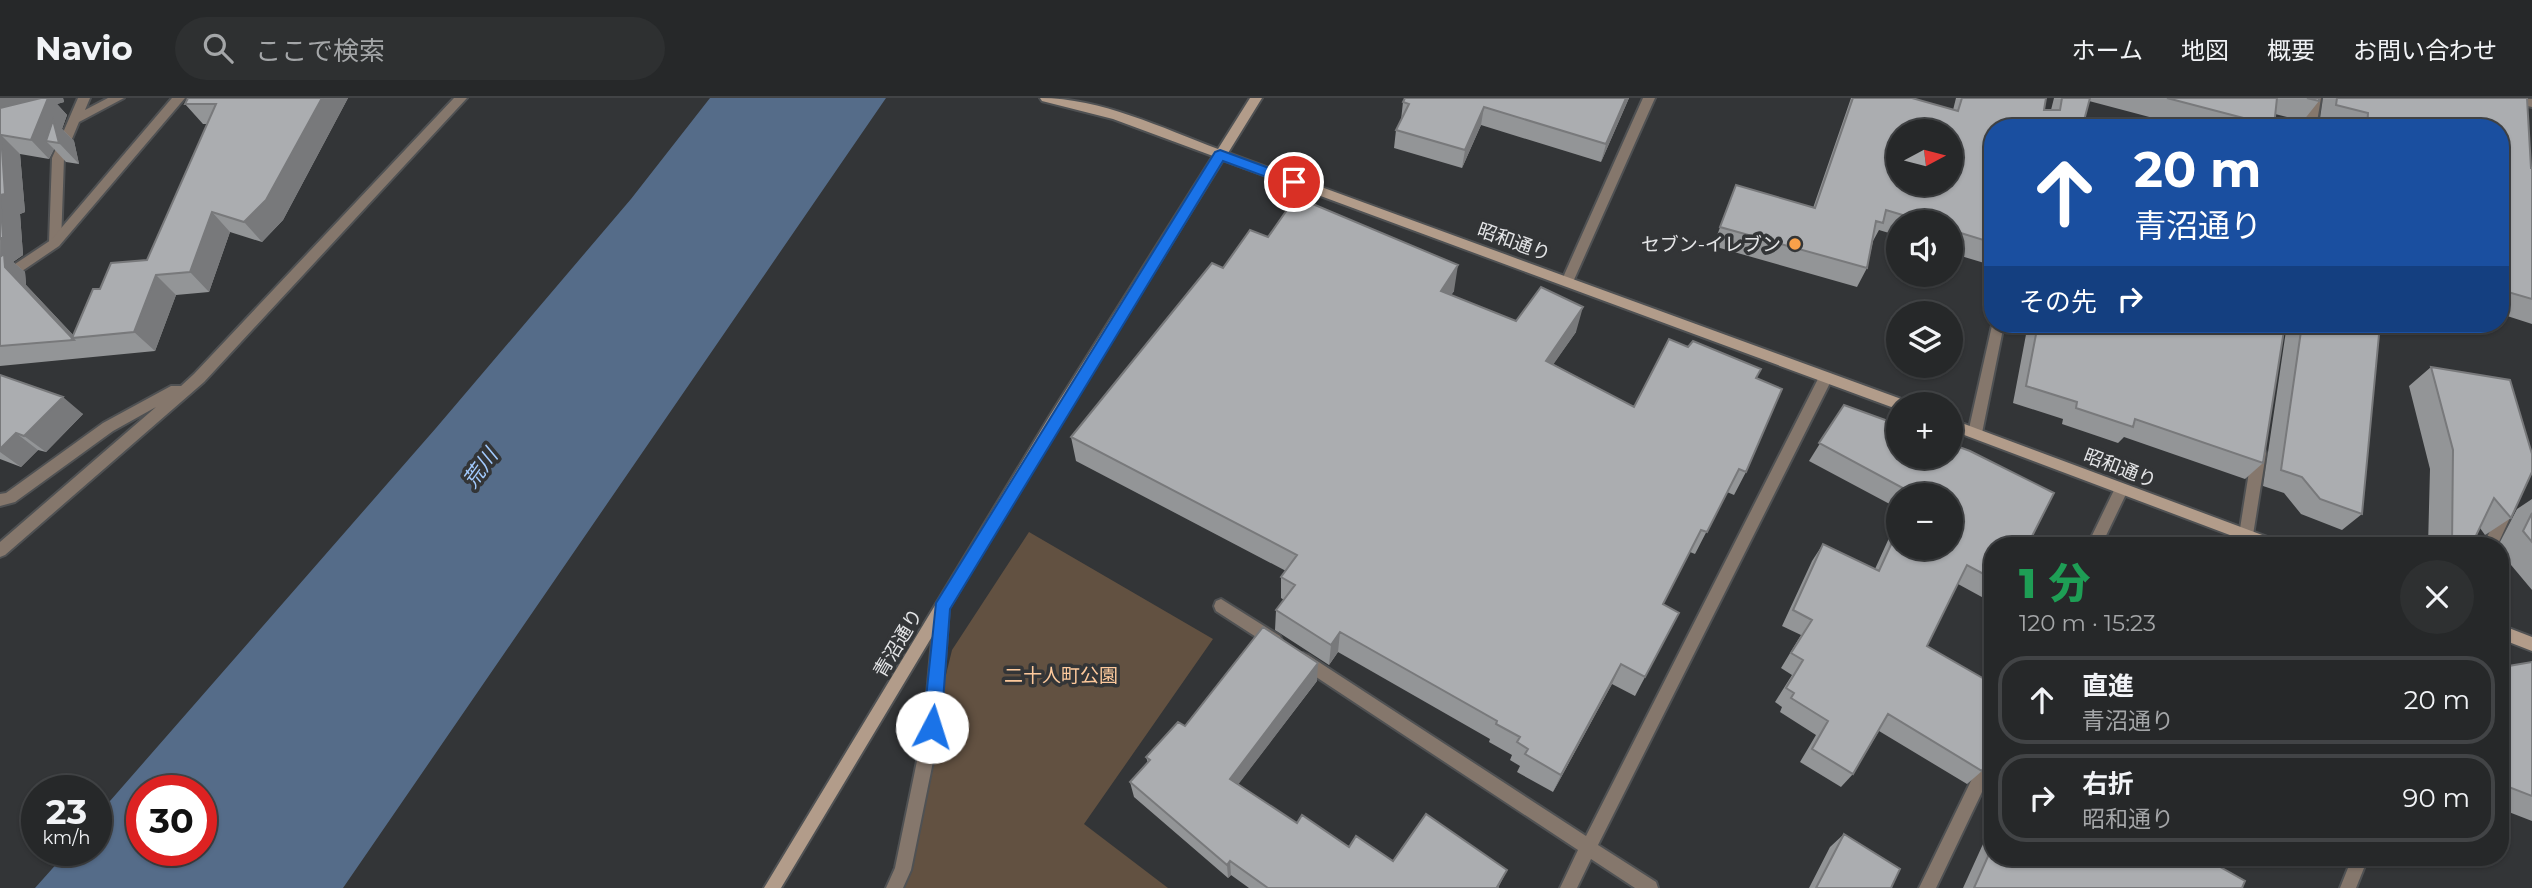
<!DOCTYPE html>
<html lang="ja">
<meta charset="utf-8">
<style>
:root{--surface:#262829;--page:#2e3031;--text:#f1f3f6;--muted:#a4a6a8;--line:#424446}
body{margin:0;font-family:Montserrat,"Noto Sans JP",sans-serif;background:var(--page);color:var(--text);height:100vh;display:flex;flex-direction:column;font-size:26px;white-space:nowrap}
*{box-sizing:border-box;margin:0}
p{font-size:23px;color:var(--muted)}
.icon{flex:none;width:38px;height:38px;fill:none;stroke:currentColor;stroke-width:2;stroke-linecap:round;stroke-linejoin:round}
.map{position:relative;flex:1;overflow:hidden}
.sheet{position:absolute;left:1984px;top:439px;width:525px;height:329px;display:flex;flex-direction:column;background:var(--surface);border-radius:28px;box-shadow:0 2px 5px #0004,0 0 0 2px var(--line)}
.sheet>*{flex:none}
.banner{position:absolute;left:1984px;top:21px;width:525px;height:214px;border-radius:28px;box-shadow:0 2px 5px #0004,0 0 0 2px var(--line);background:#1a4fa0;color:#fff;overflow:hidden}
.needle{width:46px;rotate:83deg}
.buttons{position:absolute;left:1886px;top:21px;display:grid;gap:14px}
.buttons a{display:grid;place-items:center;width:77px;height:77px;border-radius:50%;background:var(--surface);box-shadow:0 2px 5px #0004,0 0 0 2px var(--line);font-size:35px}
.speed{position:absolute;left:21px;top:677px;display:flex;gap:14px;font-size:35px;font-weight:700;text-align:center}
.speed>*{display:grid;place-content:center;width:91px;height:91px;border-radius:50%;background:var(--surface);box-shadow:0 2px 5px #0004,0 0 0 2px var(--line);line-height:1}
.speed small{font-size:18px;font-weight:400}
.speed .limit{border:10px solid #d22;background:#fff;color:#111}
.pin{position:absolute;display:grid;place-items:center;width:60px;height:60px;color:#fff;margin:-30px;border:4px solid #fff;border-radius:50%;box-shadow:0 2px 7px #0007}
.me{position:absolute;width:77px;margin:-38px;rotate:5deg;stroke-linejoin:round;filter:drop-shadow(0 0 5px #0008)}
.turn{display:flex;align-items:center;gap:24px;height:147px;padding:0 35px;font-size:32px}
.turn .icon{width:91px;height:91px;stroke-width:2.5}
.turn b{display:block;font-size:49px;line-height:60px}
.then{display:flex;align-items:center;height:66px;padding:0 35px;background:#0003;gap:14px;font-size:26px}
.round{display:grid;place-items:center;flex:none;width:74px;height:74px;border-radius:37px;background:var(--page)}
.summary{display:flex;align-items:center;justify-content:space-between;height:119px;padding:0 35px}
h1{font-size:42px;font-weight:800;line-height:52px;color:#1e9e55}
ul{padding:0;list-style:none}
li{display:flex;align-items:center;gap:21px;height:88px;margin:0 14px 10px;padding:0 21px;border:4px solid var(--line);border-radius:28px}
li div{flex:1}
li b{display:block;font-size:26px}
li em{font-style:normal}
header{display:flex;align-items:center;gap:42px;box-sizing:border-box;height:98px;padding:0 35px;background:var(--surface);border-bottom:2px solid var(--line)}
header strong{font-size:33px}
nav{display:flex;gap:38px;margin-inline-start:auto;font-size:24px}
.search{width:490px;height:63px;background:var(--page);display:flex;align-items:center;gap:18px;box-sizing:border-box;padding:0 24px;border-radius:38px;color:var(--muted);font-size:26px}
.map>svg:first-child{display:block}
.green{fill:#625141}
.water{fill:#556c89;fill-rule:evenodd}
.lines{fill:none;stroke-linecap:round;stroke-linejoin:round}
.lane-casing{stroke:#4f5153;stroke-width:4}
.street-casing{stroke:#4f5153;stroke-width:4}
.secondary-casing{stroke:#4f5153;stroke-width:4}
.lane{fill:#85776c;fill-rule:evenodd}
.street{fill:#85776c;fill-rule:evenodd}
.secondary{fill:#b29c8a;fill-rule:evenodd}
.wall{fill:#939597}
.shaded-wall{fill:#78797b}
.building{fill:#abadb0;stroke:#78797b;stroke-width:2;fill-rule:evenodd}
.route{fill:#1a73e8;stroke:#114b97;stroke-width:2}
.poi-dot{fill:#f8a14a;stroke:#333537;stroke-width:2.5}
.labels{text-anchor:middle;dominant-baseline:central;stroke-width:7;stroke-linejoin:round;paint-order:stroke}
.street-label{font-size:19px;fill:#e4e5e7;stroke:#333537}
.poi-label{font-size:19px;fill:#e4e5e7;stroke:#333537;text-anchor:end}
.park-label{font-size:19px;fill:#fdc99c;stroke:#333537}
.water-label{font-size:21px;font-style:italic;fill:#a2cafd;stroke:#333537}
</style>
<header>
<strong>Navio</strong>
<div class="search"><svg class="icon" aria-label="search" viewBox="0 0 24 24"><circle cx="10" cy="10" r="6"/><path d="M15 15l6 6"/></svg>ここで検索</div>
<nav><a>ホーム</a><a>地図</a><a>概要</a><a>お問い合わせ</a></nav>
</header>
<div class="map">
<svg width="2532" height="790" viewBox="0 0 2532 790">
<rect width="100%" height="100%" fill="#333537"/>
<!-- green -->
<path class="green" d="M1029,434L1213,541L1084,726L1168,790H894L952,552Z"/>
<!-- water -->
<path class="water" d="M710,0H886L343,790H35L68,753L96,752V719L436,330L631,101ZM142,693H201V752H142Z"/>
<g class="lines">
<defs>
<path id="lane" d="M78,0H90L85,12L108,0H124L79,24L64,60L61,145L55,150L49,145L52,60Z
M454,0H467L204,284L5,457L0,459V444L156,309L113,333L15,404L0,408V396L6,395L103,325L171,288H181L194,276Z"/>
<path id="street" d="M172,0H185L59,148L0,188V176L51,142Z
M1643,0H1655L1573,184L1571,187H1563L1561,184Z
M2309,0H2321L2316,30H2304Z
M2503,0L2532,1V9L2505,3Z
M1993,223V226H2004L1982,335L1980,339H1970L1968,335Z
M1826,274L1833,279L1598,747L1656,784L1658,790H1635L1591,761L1577,790H1560L1578,752L1298,567L1295,562L1298,557L1303,555L1308,557L1586,738L1821,275Z
M2259,349L2264,351L2266,355L2253,437L2251,441L2246,443L2241,441L2239,437L2252,355L2254,351Z
M2121,386L2126,388L2128,392L2101,448H2087L2116,388Z
M2507,405L2512,407L2514,411L2497,448H2483L2502,407Z
M1221,501L1280,538L1282,543L1280,548L1275,550L1270,548L1216,513L1214,508L1216,503Z
M942,503L947,505L949,510L940,629L911,772L903,790H886L895,770L924,629L935,510L937,505Z
M1993,648V671L1936,790H1919L1987,650Z
M2352,760H2368L2356,790H2340Z"/>
<path id="secondary" d="M1040,0C1101,0 1162,30 1218,51L1250,0H1262L1228,55L1904,302L1906,306H1899V311L1894,310L1223,62L1059,327L781,790H764L1049,319L1213,58L1113,21L1042,3Z
M1951,321L2281,444L2283,448H2259L1951,332Z
M2501,527L2532,539V553L2501,541Z"/>
</defs>
<!-- lane casing -->
<use href="#lane" class="lane-casing"/>
<!-- street casing -->
<use href="#street" class="street-casing"/>
<!-- secondary casing -->
<use href="#secondary" class="secondary-casing"/>
<!-- lane -->
<use href="#lane" class="lane"/>
<!-- street -->
<use href="#street" class="street"/>
<!-- secondary -->
<use href="#secondary" class="secondary"/>
</g>
<!-- wall -->
<path class="wall" d="M0,0H63L64,4L57,6L67,17L62,31L74,43L79,66L66,64L54,51L49,61L20,56L25,114L20,116L23,157L13,164L25,174L26,187L73,237L100,191L147,162L207,26H203L185,6L348,0L283,122L262,144L230,134L209,194L176,197L155,253L0,268Z
M1405,0H1629L1601,64L1481,27L1462,70L1394,50L1396,32L1401,22L1403,4Z
M1851,0H1912L1953,12L1956,0H2046L2044,12H2051L2054,0H2319V3L2303,23L2275,16L2274,28L2272,30H2191L2089,3L2082,30H1993V163L1991,167L1951,155V124H1899V138L1879,132L1873,143L1867,170L1857,189L1713,148L1736,87L1813,110Z
M2323,0H2527L2531,70H2532V226L2501,216V30H2330L2319,27Z
M1268,139L1454,193L1451,197L1516,223L1576,234L1553,266L1634,309L1757,280L1746,374L1734,397L1727,394L1695,456L1690,454L1663,506L1679,515L1635,598L1612,586L1553,694L1517,674L1520,668L1510,662L1512,657L1489,644L1490,641L1338,554L1329,567L1275,532L1276,512L1284,502L1281,500V479L1286,473L1076,363L1071,339L1223,170Z
M2028,226H2285L2263,365L2245,381L2124,339L2118,345L2062,326L2063,321L2013,305Z
M2287,226H2380L2362,416L2342,432L2301,416L2284,395L2263,388Z
M2431,269L2511,420L2485,437L2480,430L2471,448H2428L2430,371L2409,288Z
M0,277L83,316L46,354L38,352L21,369L0,361Z
M1844,307L1899,327V359H1951V346L1970,353L2054,395L2027,448H1993V501L1991,504L1958,486L1927,548L1993,586V650L1982,673L1967,686L1879,633L1853,676L1841,689L1800,664L1816,637L1780,614L1782,609L1775,604L1792,577L1781,570L1801,537L1782,528L1812,463L1823,446L1875,471L1899,418V450H1951V397H1899V411L1809,363Z
M2532,401V492L2501,455V448H2498L2517,411Z
M2532,564V723L2501,711V571Z
M1317,583L1238,686L1297,725L1349,749L1393,763L1507,772L1498,790H1249L1231,777L1228,780L1134,699L1130,684L1148,665L1146,659L1185,628Z
M1993,677V702L1984,696Z
M1993,724V760L2242,790H1963Z
M1844,736L1891,790H1809L1830,749Z"/>
<!-- shaded-wall -->
<path class="shaded-wall" d="M0,0H63L64,4L57,6L67,17L62,31L74,43L79,66L59,45L46,43L54,51L49,61L31,42L0,22Z
M322,0H348L283,122L262,144L244,124Z
M1626,0H1629L1601,64L1606,46Z
M1484,9L1481,27L1462,70L1465,52Z
M1,37L20,56L25,114L20,116L23,157L13,164L25,174L26,187L76,240H73L0,173Z
M212,114L230,134L209,194L190,174Z
M1458,167L1454,193L1437,218L1441,193Z
M156,177L176,197L155,253L134,234Z
M1583,209L1576,234L1539,287L1546,263Z
M63,299L83,316L46,354L24,338Z
M16,335L38,352L21,369L0,354V351Z
M1340,534L1338,554L1329,567L1331,547Z
M1318,565L1317,583L1231,696L1230,681Z
M1621,566L1612,586L1553,694L1561,677Z
M1230,763L1231,777L1228,780L1227,767Z"/>
<!-- building -->
<path class="building" d="M41,0H48L31,42L1,37L5,96L0,97L3,139L0,141V10Z
M188,0H322L266,102L244,124L212,114L190,174L156,177L134,234L72,240L93,191H100L111,165L147,162L216,6H185Z
M1405,0H1626L1606,46L1484,9L1465,52L1396,32L1409,6L1403,4Z
M1853,0H1912L1958,13L1962,0H2046L2044,12H2060L2062,0H2090L2082,30H1993V145L1951,132V124H1926L1886,112L1883,125L1876,123L1867,170L1720,129L1736,87L1815,110ZM1899,33H1951V86H1899Z
M2167,0H2277L2274,28Z
M2307,0H2319V3Z
M2337,0H2527L2531,70H2532V201L2501,192V30H2367L2368,15L2336,7Z
M53,22L59,45L46,43Z
M1296,99L1458,167L1441,193L1516,223L1541,189L1583,209L1546,263L1634,309L1669,241L1688,249L1693,243L1761,271L1756,280L1782,291L1746,374L1739,371L1707,434L1701,432L1663,506L1679,515L1645,579L1621,566L1561,677L1525,656L1528,651L1517,644L1520,639L1496,626L1497,623L1340,534L1331,547L1276,512L1295,487L1281,479L1297,457L1071,339L1212,165L1223,170L1250,132L1268,139Z
M4,156L5,169L74,242L0,248V159Z
M2038,226H2285L2263,365L2135,321L2133,329L2076,310L2077,304L2026,288Z
M2302,226H2380L2362,416L2320,401L2302,379L2281,372Z
M2431,269L2510,282L2532,356V374L2511,420L2494,400L2471,448H2452L2453,352Z
M0,277L63,299L24,338L16,335L0,351Z
M1844,307L1899,327V359H1951V346L1970,353L2054,395L2027,448H1993V481L1967,467L1927,548L1993,586V650L1982,673L1888,616L1853,676L1812,651L1828,623L1791,600L1794,595L1786,590L1803,562L1791,555L1812,522L1793,512L1823,446L1879,473L1899,429V450H1951V397H1913L1914,396L1819,345Z
M2532,415V444L2523,433Z
M1263,529L1318,565L1230,681L1297,725L1302,717L1349,749L1356,738L1393,763L1426,716L1507,772L1497,789L1498,790H1268L1230,763L1227,767L1130,684L1150,662L1146,659L1178,624L1185,628Z
M2532,564V698L2501,686V576L2503,569Z
M1844,736L1900,771L1891,790H1816Z
M1993,747V760H2204L2245,783L2242,790H1974Z"/>
<!-- route -->
<path class="route" d="M1220,52L1299,81L1301,84L1294,89L1223,63L950,511L941,629L938,635L932,638L926,635L923,629L936,505L1215,54Z"/>
<!-- markers -->
<circle class="poi-dot" cx="1795" cy="146" r="7"/>
<g class="labels">
<!-- street labels -->
<g class="street-label">
<text transform="translate(1514 144) rotate(20)">昭和通り</text>
<text transform="translate(2120 370) rotate(21)">昭和通り</text>
<text transform="translate(898 545) rotate(-59)">青沼通り</text>
</g>
<!-- poi labels -->
<g class="poi-label">
<text x="1781" y="146">セブン-イレブン</text>
</g>
<!-- park labels -->
<g class="park-label">
<text x="1061" y="577">二十人町公園</text>
</g>
<!-- water labels -->
<g class="water-label">
<text transform="translate(480 370) rotate(-54)">荒川</text>
</g>
</g>
</svg>
<div class="buttons">
<a><svg class="needle" viewBox="-14 -14 28 28"><path d="M0-13l5 13h-10z" fill="#e53935"/><path d="M0 13l5-13h-10z" fill="#a4a6a8"/></svg></a>
<a><svg class="icon" aria-label="sound" viewBox="0 0 24 24"><path d="M4 9h4l5-4v14l-5-4H4zM17 9q2 3 0 6"/></svg></a>
<a><svg class="icon" aria-label="layers" viewBox="0 0 24 24"><path d="M12 4l9 5-9 5-9-5zM3 14l9 5 9-5"/></svg></a>
<a>+</a>
<a>−</a>
</div>
<div class="speed"><div>23<small>km/h</small></div><div class="limit">30</div></div>
<div class="pin" style="left:1294px;top:84px;background:#d93025"><svg class="icon" aria-label="arrive" viewBox="0 0 24 24"><path d="M6 21V4h12l-3 4 3 4H6"/></svg></div>
<svg class="me" style="left:932px;top:629px" viewBox="-20 -20 40 40"><circle r="19" fill="#fff"/><path d="M0-13L10 11 0 6-10 11z" fill="#1a73e8"/></svg>
<div class="banner">
<div class="turn"><svg class="icon" aria-label="ahead" viewBox="0 0 24 24"><path d="M12 20V5M6 11l6-6 6 6"/></svg><div><b>20 m</b>青沼通り</div></div>
<div class="then">その先<svg class="icon" aria-label="right" viewBox="0 0 24 24"><path d="M7 20v-9h11M14 6l5 5-5 5"/></svg></div>
</div>
<section class="sheet">
<div class="summary"><div><h1>1 分</h1><p>120 m · 15:23</p></div><a class="round"><svg class="icon" aria-label="close" viewBox="0 0 24 24"><path d="M6 6l12 12M18 6L6 18"/></svg></a></div>
<ul>
<li><svg class="icon" aria-label="ahead" viewBox="0 0 24 24"><path d="M12 20V5M6 11l6-6 6 6"/></svg><div><b>直進</b><p>青沼通り</p></div><em>20 m</em></li>
<li><svg class="icon" aria-label="right" viewBox="0 0 24 24"><path d="M7 20v-9h11M14 6l5 5-5 5"/></svg><div><b>右折</b><p>昭和通り</p></div><em>90 m</em></li>
</ul>
</section>
</div>
